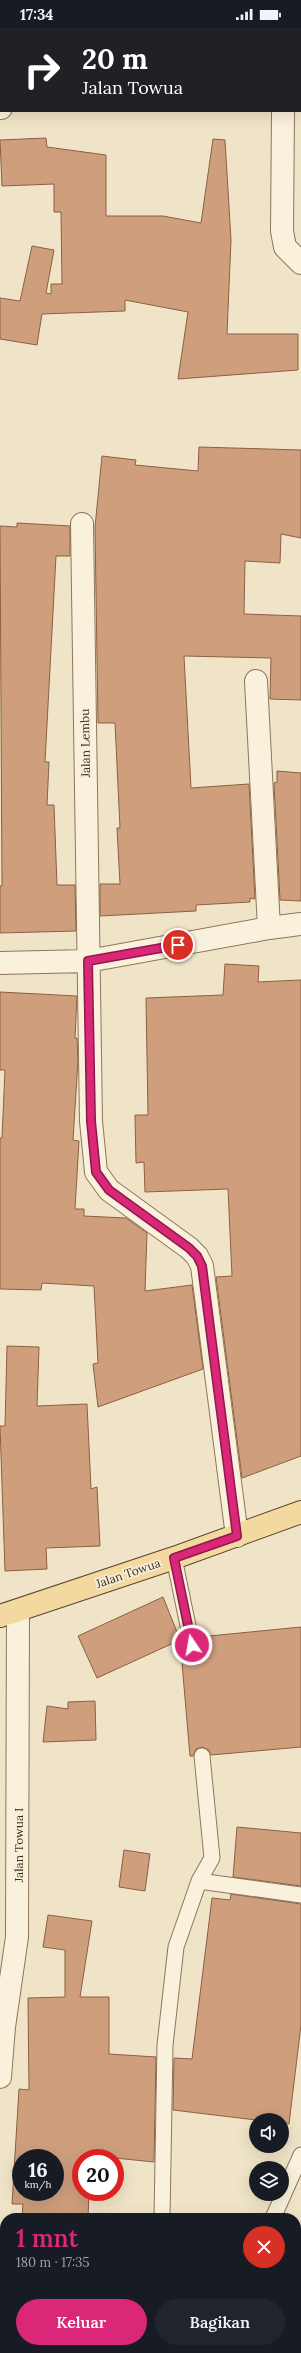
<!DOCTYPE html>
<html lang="id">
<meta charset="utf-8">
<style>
:root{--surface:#171b24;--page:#20242c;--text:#f1f3f6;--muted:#9ea1a6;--accent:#db2777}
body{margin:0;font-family:Lora,serif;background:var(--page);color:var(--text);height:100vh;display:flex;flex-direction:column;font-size:15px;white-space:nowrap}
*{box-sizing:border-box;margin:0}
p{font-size:13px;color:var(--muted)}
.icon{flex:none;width:22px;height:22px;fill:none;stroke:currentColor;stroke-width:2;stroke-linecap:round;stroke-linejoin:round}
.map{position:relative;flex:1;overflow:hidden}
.sheet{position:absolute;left:0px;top:2185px;width:301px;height:140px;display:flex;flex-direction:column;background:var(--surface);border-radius:16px 16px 0 0;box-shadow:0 4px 16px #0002}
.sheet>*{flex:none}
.guide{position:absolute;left:0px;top:0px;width:301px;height:84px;box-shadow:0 4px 16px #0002;background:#202124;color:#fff;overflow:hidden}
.fabs{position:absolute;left:249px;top:2085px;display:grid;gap:8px}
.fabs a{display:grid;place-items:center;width:40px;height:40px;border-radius:50%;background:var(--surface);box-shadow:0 4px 16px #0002;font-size:20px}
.speed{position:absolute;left:12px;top:2121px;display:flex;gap:8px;font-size:20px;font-weight:700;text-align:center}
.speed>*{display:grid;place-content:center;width:52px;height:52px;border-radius:50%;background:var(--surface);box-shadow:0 4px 16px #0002;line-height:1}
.speed small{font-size:10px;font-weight:400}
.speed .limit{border:6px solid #d22;background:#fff;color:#111}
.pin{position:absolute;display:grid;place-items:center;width:34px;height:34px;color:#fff;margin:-17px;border:2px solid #fff;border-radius:50%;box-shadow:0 1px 4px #0007}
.me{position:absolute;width:44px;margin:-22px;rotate:348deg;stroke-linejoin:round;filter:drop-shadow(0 0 3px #0008)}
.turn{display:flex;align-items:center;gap:14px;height:84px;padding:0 16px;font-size:18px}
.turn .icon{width:52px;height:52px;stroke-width:2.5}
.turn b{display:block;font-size:28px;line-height:34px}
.round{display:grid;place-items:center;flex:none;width:42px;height:42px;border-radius:21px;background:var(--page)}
.summary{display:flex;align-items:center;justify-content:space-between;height:68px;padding:0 16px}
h1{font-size:24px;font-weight:600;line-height:30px;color:var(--accent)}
.button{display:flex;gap:8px;margin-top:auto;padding:8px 16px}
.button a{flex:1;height:46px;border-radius:24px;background:var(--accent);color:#fff;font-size:16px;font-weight:600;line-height:46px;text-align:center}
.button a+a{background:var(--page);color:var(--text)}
.status{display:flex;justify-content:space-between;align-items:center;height:28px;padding:0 20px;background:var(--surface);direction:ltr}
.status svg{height:11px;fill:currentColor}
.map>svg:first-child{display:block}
.building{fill:#cf9f7d;stroke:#8d5f41;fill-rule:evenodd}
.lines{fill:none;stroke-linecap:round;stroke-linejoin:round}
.lane-casing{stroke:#8d765c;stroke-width:17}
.street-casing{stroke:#8d765c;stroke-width:24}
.primary-casing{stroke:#5b4430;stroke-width:24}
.lane{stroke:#faf1dc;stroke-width:15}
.street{stroke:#faf1dc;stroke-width:22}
.primary{stroke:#f3d9a0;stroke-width:22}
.route-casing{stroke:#8e194d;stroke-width:10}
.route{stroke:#db2777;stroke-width:7}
.labels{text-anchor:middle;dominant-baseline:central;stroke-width:3.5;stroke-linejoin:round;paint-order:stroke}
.street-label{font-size:12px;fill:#3d2e20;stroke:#f7eed8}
</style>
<div class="status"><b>17:34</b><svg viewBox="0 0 49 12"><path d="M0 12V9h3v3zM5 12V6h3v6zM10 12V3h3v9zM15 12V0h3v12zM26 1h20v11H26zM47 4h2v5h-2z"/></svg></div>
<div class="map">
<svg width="301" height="2325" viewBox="0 0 301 2325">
<rect width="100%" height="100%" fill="#f0e4c8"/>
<!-- building -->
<path class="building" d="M46,110L47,119L106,127V188H163L201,195L213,111L225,112L231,212L227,306H298V342L178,351L188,284L125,272V283L42,286L37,317L0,311V270L20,273L32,218L54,222L46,265L51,266V256H62L61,184H54V156L2,158L0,112Z
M199,419L301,422V510L281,506L280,535L245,533L244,586L301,588V672L270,671L271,630L184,628L191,760L249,756L255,871L250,870V874L196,877V883L100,888V856H120L117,800H120L115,695H98L95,499L102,428L136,432L135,437L198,443Z
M17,495L70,498V528H56L45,734H49L47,777H54L57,857H75L76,903L0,905V858H2L0,498L17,499Z
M277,743L301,745V873L280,872L274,755L277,754Z
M225,936L259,938L258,954L301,952V1428L242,1450L216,1249L232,1248L228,1161L145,1164L144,1134L136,1135L135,1087H148L146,970L223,967Z
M0,964L77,968L75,1010H77L78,1032L73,1112L79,1113L75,1181H84V1188L126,1190L147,1205L145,1263L192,1257L203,1341L98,1379L93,1336L98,1335L94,1258L42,1255L41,1262L0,1261V1110H2L5,1042H0Z
M7,1318L39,1319L37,1378L87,1376L91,1461L97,1459L100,1518L46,1520L47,1541L5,1543L0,1398H5Z
M163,1569L183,1619L190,1626L198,1624L200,1620L199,1609L301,1599V1719L211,1727L209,1722L202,1719L196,1721L193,1728H190L180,1612L97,1650L78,1608Z
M95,1673L96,1712L43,1714L47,1678L68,1681V1674Z
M237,1799L301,1805V1858L233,1849Z
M124,1822L150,1826L145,1863L119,1859Z
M231,1866L301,1876V1997L289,2096L282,2095V2092H256L173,2082L174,2030L192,2031L212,1870L230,1872Z
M48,1887L92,1893L80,1969H109V2026L156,2029L154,2134L115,2130H81V2164H89L88,2190H22L23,2176H12L19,2061L29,2062L28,1970L65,1969V1922L43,1919ZM21,2130H55V2164H21Z"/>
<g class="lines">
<defs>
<path id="lane" d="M174,1530L192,1617
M199,1853L301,1867
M162,2190L165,2017L176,1919L199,1853L212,1830L202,1728
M273,2190L301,2127
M296,2267L301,2272"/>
<path id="street" d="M0,34L1,36
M300,46L301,45
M0,80H1
M283,83L282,203L285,219L301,235
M82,496L91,1093L96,1144L109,1162L189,1220L197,1228L202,1238L237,1508
M256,653L269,900
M0,935L88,933L269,900L301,896
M0,2049L4,1999L17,1909L18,1583"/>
<path id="primary" d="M0,1588L174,1530L301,1484"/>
</defs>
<!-- lane casing -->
<use href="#lane" class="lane-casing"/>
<!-- street casing -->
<use href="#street" class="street-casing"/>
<!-- primary casing -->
<use href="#primary" class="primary-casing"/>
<!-- lane -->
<use href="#lane" class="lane"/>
<!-- street -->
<use href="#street" class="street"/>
<!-- primary -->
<use href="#primary" class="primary"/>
</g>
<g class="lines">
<defs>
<path id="route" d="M178,917L88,933L91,1093L96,1144L109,1162L189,1220L197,1228L202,1238L237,1508L174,1530L192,1617"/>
</defs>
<!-- route casing -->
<use href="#route" class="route-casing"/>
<!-- route -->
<use href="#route" class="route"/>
</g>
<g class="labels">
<!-- street labels -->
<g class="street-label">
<text transform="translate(85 715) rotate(-91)">Jalan Lembu</text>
<text transform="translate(128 1545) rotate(-19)">Jalan Towua</text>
<text transform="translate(18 1817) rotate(-90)">Jalan Towua I</text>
</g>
</g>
</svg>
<div class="fabs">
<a><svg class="icon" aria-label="sound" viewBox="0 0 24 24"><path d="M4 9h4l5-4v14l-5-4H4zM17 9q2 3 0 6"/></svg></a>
<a><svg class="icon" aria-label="layers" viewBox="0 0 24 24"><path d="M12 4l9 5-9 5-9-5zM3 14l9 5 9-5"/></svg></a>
</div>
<div class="speed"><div>16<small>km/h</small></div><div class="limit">20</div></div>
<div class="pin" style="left:178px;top:917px;background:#d93025"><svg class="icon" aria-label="arrive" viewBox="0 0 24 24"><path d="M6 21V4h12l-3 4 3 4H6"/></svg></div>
<svg class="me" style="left:192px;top:1617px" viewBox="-20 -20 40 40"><circle r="17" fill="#db2777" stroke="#fff" stroke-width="3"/><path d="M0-11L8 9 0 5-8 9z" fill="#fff"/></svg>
<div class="guide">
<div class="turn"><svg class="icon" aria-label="right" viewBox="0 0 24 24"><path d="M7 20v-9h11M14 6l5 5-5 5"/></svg><div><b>20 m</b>Jalan Towua</div></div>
</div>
<section class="sheet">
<div class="summary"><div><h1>1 mnt</h1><p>180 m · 17:35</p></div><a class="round" style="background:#d93025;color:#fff"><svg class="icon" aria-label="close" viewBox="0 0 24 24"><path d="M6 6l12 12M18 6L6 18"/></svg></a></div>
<div class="button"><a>Keluar</a><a>Bagikan</a></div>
</section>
</div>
